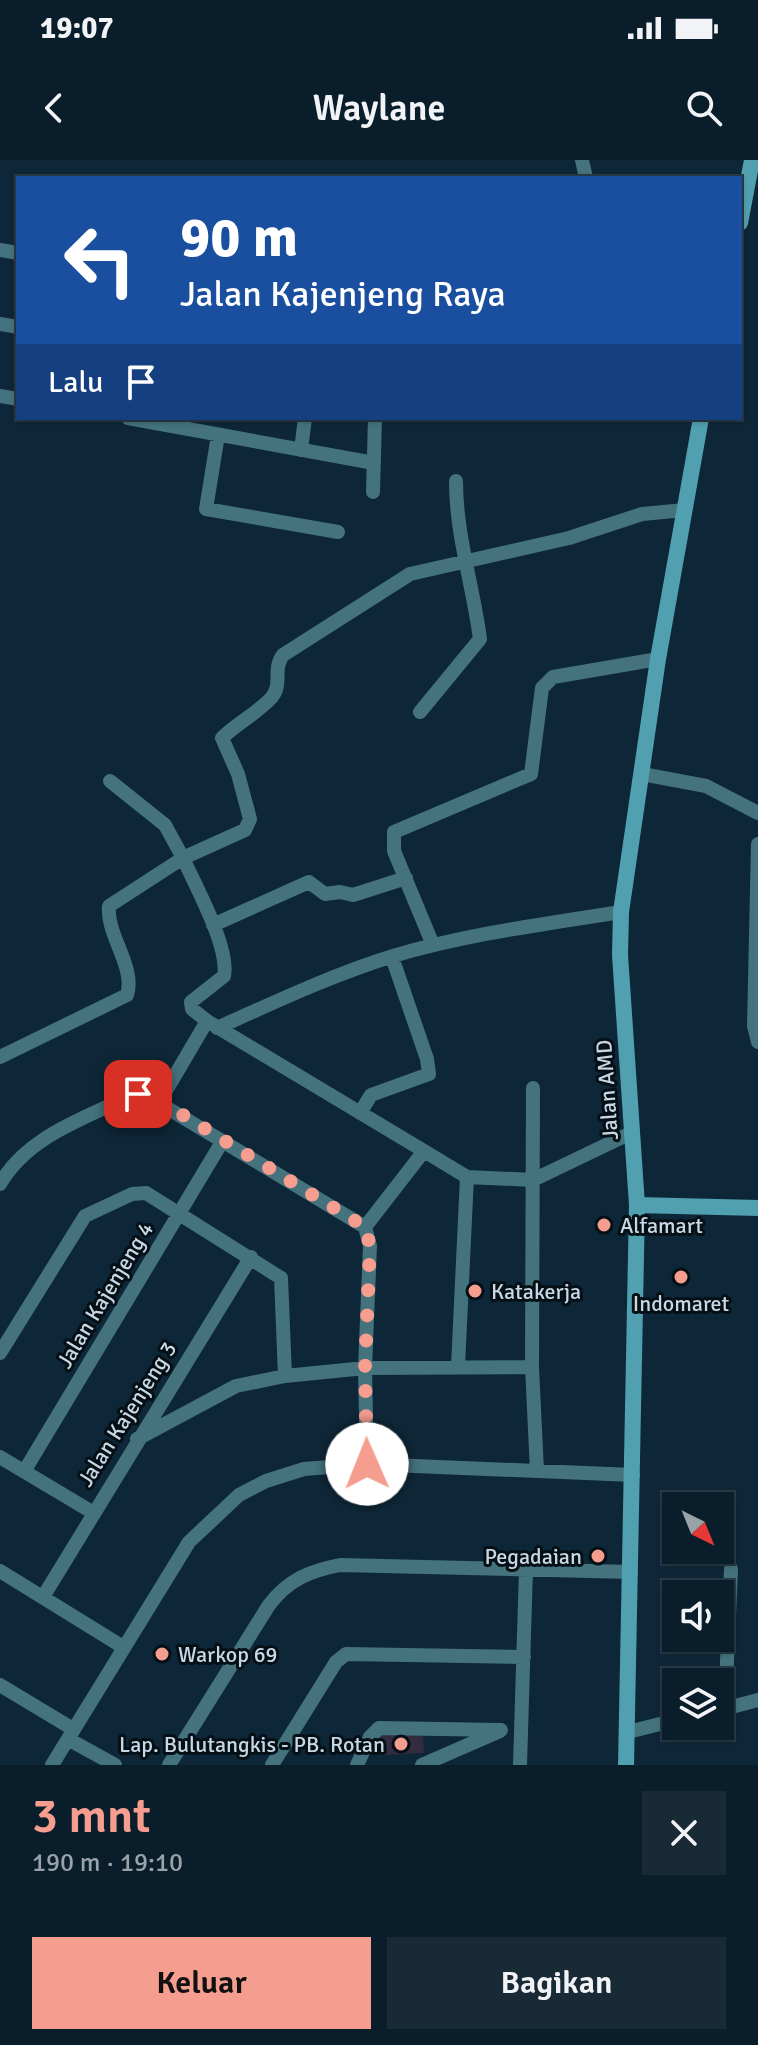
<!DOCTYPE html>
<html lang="id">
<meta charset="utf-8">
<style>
:root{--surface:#0a1d2a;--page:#182a36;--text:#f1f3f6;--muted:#99a2a8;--line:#2a3b47;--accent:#f59d8f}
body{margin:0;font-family:Signika,sans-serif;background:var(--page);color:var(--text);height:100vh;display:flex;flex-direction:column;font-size:30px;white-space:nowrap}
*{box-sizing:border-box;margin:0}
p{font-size:26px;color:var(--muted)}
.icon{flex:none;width:44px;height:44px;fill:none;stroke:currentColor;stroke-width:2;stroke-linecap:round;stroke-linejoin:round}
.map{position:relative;height:1605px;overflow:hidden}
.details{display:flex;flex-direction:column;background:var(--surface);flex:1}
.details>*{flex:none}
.guide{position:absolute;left:16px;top:16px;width:726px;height:244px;border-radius:0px;box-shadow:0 2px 6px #0004,0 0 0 2px var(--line);background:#1a4fa0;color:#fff;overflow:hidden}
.needle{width:52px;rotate:137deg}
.controls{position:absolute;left:662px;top:1332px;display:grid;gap:16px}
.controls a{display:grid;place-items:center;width:72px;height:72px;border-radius:0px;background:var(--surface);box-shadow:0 2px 6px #0004,0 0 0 2px var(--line);font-size:40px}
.pin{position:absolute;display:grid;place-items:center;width:68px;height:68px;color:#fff;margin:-34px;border-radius:16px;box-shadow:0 4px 12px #0006}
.me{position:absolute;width:88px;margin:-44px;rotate:359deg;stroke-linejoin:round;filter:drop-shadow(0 0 6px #0008)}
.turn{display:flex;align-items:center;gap:28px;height:168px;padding:0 32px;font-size:36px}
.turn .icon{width:104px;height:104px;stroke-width:2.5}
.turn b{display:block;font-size:56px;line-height:68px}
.then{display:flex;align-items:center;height:76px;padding:0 32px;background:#0003;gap:16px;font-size:30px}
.round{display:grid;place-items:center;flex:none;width:84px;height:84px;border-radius:0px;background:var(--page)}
.summary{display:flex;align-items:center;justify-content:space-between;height:136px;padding:0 32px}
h1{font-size:48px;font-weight:600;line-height:60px;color:var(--accent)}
.primary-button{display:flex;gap:16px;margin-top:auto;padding:16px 32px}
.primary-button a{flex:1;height:92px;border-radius:0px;background:var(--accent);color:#111;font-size:32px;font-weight:600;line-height:92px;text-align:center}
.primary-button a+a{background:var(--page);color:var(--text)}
.status{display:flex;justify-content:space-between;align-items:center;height:56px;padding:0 40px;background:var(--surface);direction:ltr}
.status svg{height:22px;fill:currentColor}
header{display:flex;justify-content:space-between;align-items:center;height:104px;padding:0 32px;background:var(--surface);font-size:36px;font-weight:600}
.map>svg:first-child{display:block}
.garden{fill:#332c40}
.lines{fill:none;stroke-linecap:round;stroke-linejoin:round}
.street{stroke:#44737d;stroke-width:14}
.secondary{stroke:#51a0af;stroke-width:16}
.route{stroke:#f59d8f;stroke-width:14;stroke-dasharray:0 25.2}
.poi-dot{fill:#f59d8f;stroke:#050f16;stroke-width:3}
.labels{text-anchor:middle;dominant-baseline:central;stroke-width:6;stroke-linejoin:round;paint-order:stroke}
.street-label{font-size:22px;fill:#c9d7e3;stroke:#050f16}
.poi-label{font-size:22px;fill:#c9d7e3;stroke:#050f16;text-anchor:start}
</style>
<div class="status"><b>19:07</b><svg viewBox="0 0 49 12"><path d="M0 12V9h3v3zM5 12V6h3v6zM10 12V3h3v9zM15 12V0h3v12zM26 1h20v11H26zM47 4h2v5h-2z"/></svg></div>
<header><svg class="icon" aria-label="back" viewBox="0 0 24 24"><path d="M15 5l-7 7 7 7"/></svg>Waylane<svg class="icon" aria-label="search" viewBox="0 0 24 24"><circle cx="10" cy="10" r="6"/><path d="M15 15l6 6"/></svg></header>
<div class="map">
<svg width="758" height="1605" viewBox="0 0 758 1605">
<rect width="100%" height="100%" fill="#0e2738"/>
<!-- garden -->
<path class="garden" d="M423,1573L424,1593L379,1595L378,1574Z"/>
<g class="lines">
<!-- street -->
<path class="street" d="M582,0L586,18
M0,90L18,93
M0,164L18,167
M0,236L18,239
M128,258L374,303
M218,275L206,349L338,372
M301,290L305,258
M373,332L375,258
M420,552L480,479C473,425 456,376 456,321
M642,614L706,626L758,653
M110,621L165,665L183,698L245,670L250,659L238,614L222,578C237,563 258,553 272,537C283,523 272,510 283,495L410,414L569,378L642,354L685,350
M758,684L754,866L758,882
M213,765L309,722L325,734L340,732L353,735L406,718
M433,785L394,691V672L531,614L542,528L553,517L658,499
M217,868C275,842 332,815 393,796C467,774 545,764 621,752
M0,897L127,835C136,807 106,775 109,746L183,698C195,725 230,788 224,816L191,842L192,849L207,861
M160,941L207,861L424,991
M360,953L371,935L429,914L427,899L392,797
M0,1024C27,977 81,960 128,937L144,934L365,1067L370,1086L365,1208L367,1304
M365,1067L424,991L467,1017L533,1020L633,972
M0,1193L85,1056L132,1034L146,1033L281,1118L285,1216
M458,1206L467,1017
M532,1207L537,1311
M137,1279L236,1226L285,1216L365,1208L532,1207L533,928
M0,1297L92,1352
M25,1310L222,982
M0,1411L123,1487
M43,1437L251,1097
M0,1525L73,1569
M725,1548L731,1409
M720,1550L758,1540
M628,1572L676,1560
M68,1579L115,1605
M52,1605L189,1382L239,1335L266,1321L304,1309L367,1304L633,1315
M169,1605L269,1445C288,1420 309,1411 340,1405L631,1412
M272,1605L336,1502L346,1494L524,1497
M357,1605L370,1577L379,1568L501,1570
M422,1605L500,1571
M520,1605L526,1409"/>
<!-- secondary -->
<path class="secondary" d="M740,63L752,0
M637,1045L758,1048
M626,1605L637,1045L620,795L621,752L658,499L701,258"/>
</g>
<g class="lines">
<!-- route -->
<path class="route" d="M138,934L160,941L365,1067L370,1086L365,1208L367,1304"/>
</g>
<!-- markers -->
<g class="poi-dot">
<circle cx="604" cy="1065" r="8"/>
<circle cx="681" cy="1117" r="8"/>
<circle cx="475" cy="1131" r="8"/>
<circle cx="598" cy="1396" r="8"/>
<circle cx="162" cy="1494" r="8"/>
<circle cx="401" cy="1584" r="8"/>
</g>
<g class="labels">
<!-- street labels -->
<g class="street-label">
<text transform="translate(607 930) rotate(-94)">Jalan AMD</text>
<text transform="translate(105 1135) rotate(-59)">Jalan Kajenjeng 4</text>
<text transform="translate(127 1254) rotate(-58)">Jalan Kajenjeng 3</text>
</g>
<!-- poi labels -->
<g class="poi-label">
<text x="620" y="1065">Alfamart</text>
<text x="491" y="1131">Katakerja</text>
<text x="681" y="1143" text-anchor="middle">Indomaret</text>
<text x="582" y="1396" text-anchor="end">Pegadaian</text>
<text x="178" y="1494">Warkop 69</text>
<text x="385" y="1584" text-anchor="end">Lap. Bulutangkis - PB. Rotan</text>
</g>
</g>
</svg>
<div class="controls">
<a><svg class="needle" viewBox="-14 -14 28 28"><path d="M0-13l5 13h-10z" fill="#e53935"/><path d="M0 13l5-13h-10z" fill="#99a2a8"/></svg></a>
<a><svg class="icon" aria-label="sound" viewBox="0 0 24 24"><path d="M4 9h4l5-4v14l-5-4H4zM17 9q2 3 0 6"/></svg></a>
<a><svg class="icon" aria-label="layers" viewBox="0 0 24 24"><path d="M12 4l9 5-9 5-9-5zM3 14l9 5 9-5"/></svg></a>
</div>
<div class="pin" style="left:138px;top:934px;background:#d93025"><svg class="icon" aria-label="arrive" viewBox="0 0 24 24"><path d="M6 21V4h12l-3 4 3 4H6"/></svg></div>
<svg class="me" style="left:367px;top:1304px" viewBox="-20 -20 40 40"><circle r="19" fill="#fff"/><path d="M0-13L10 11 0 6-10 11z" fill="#f59d8f"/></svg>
<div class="guide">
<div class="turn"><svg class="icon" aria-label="left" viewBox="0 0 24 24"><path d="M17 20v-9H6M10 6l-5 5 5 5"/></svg><div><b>90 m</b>Jalan Kajenjeng Raya</div></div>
<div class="then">Lalu<svg class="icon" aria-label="arrive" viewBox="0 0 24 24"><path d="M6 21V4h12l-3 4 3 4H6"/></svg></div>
</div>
</div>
<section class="details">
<div class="summary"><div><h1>3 mnt</h1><p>190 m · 19:10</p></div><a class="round"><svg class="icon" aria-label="close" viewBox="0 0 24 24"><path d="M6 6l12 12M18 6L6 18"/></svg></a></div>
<div class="primary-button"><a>Keluar</a><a>Bagikan</a></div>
</section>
